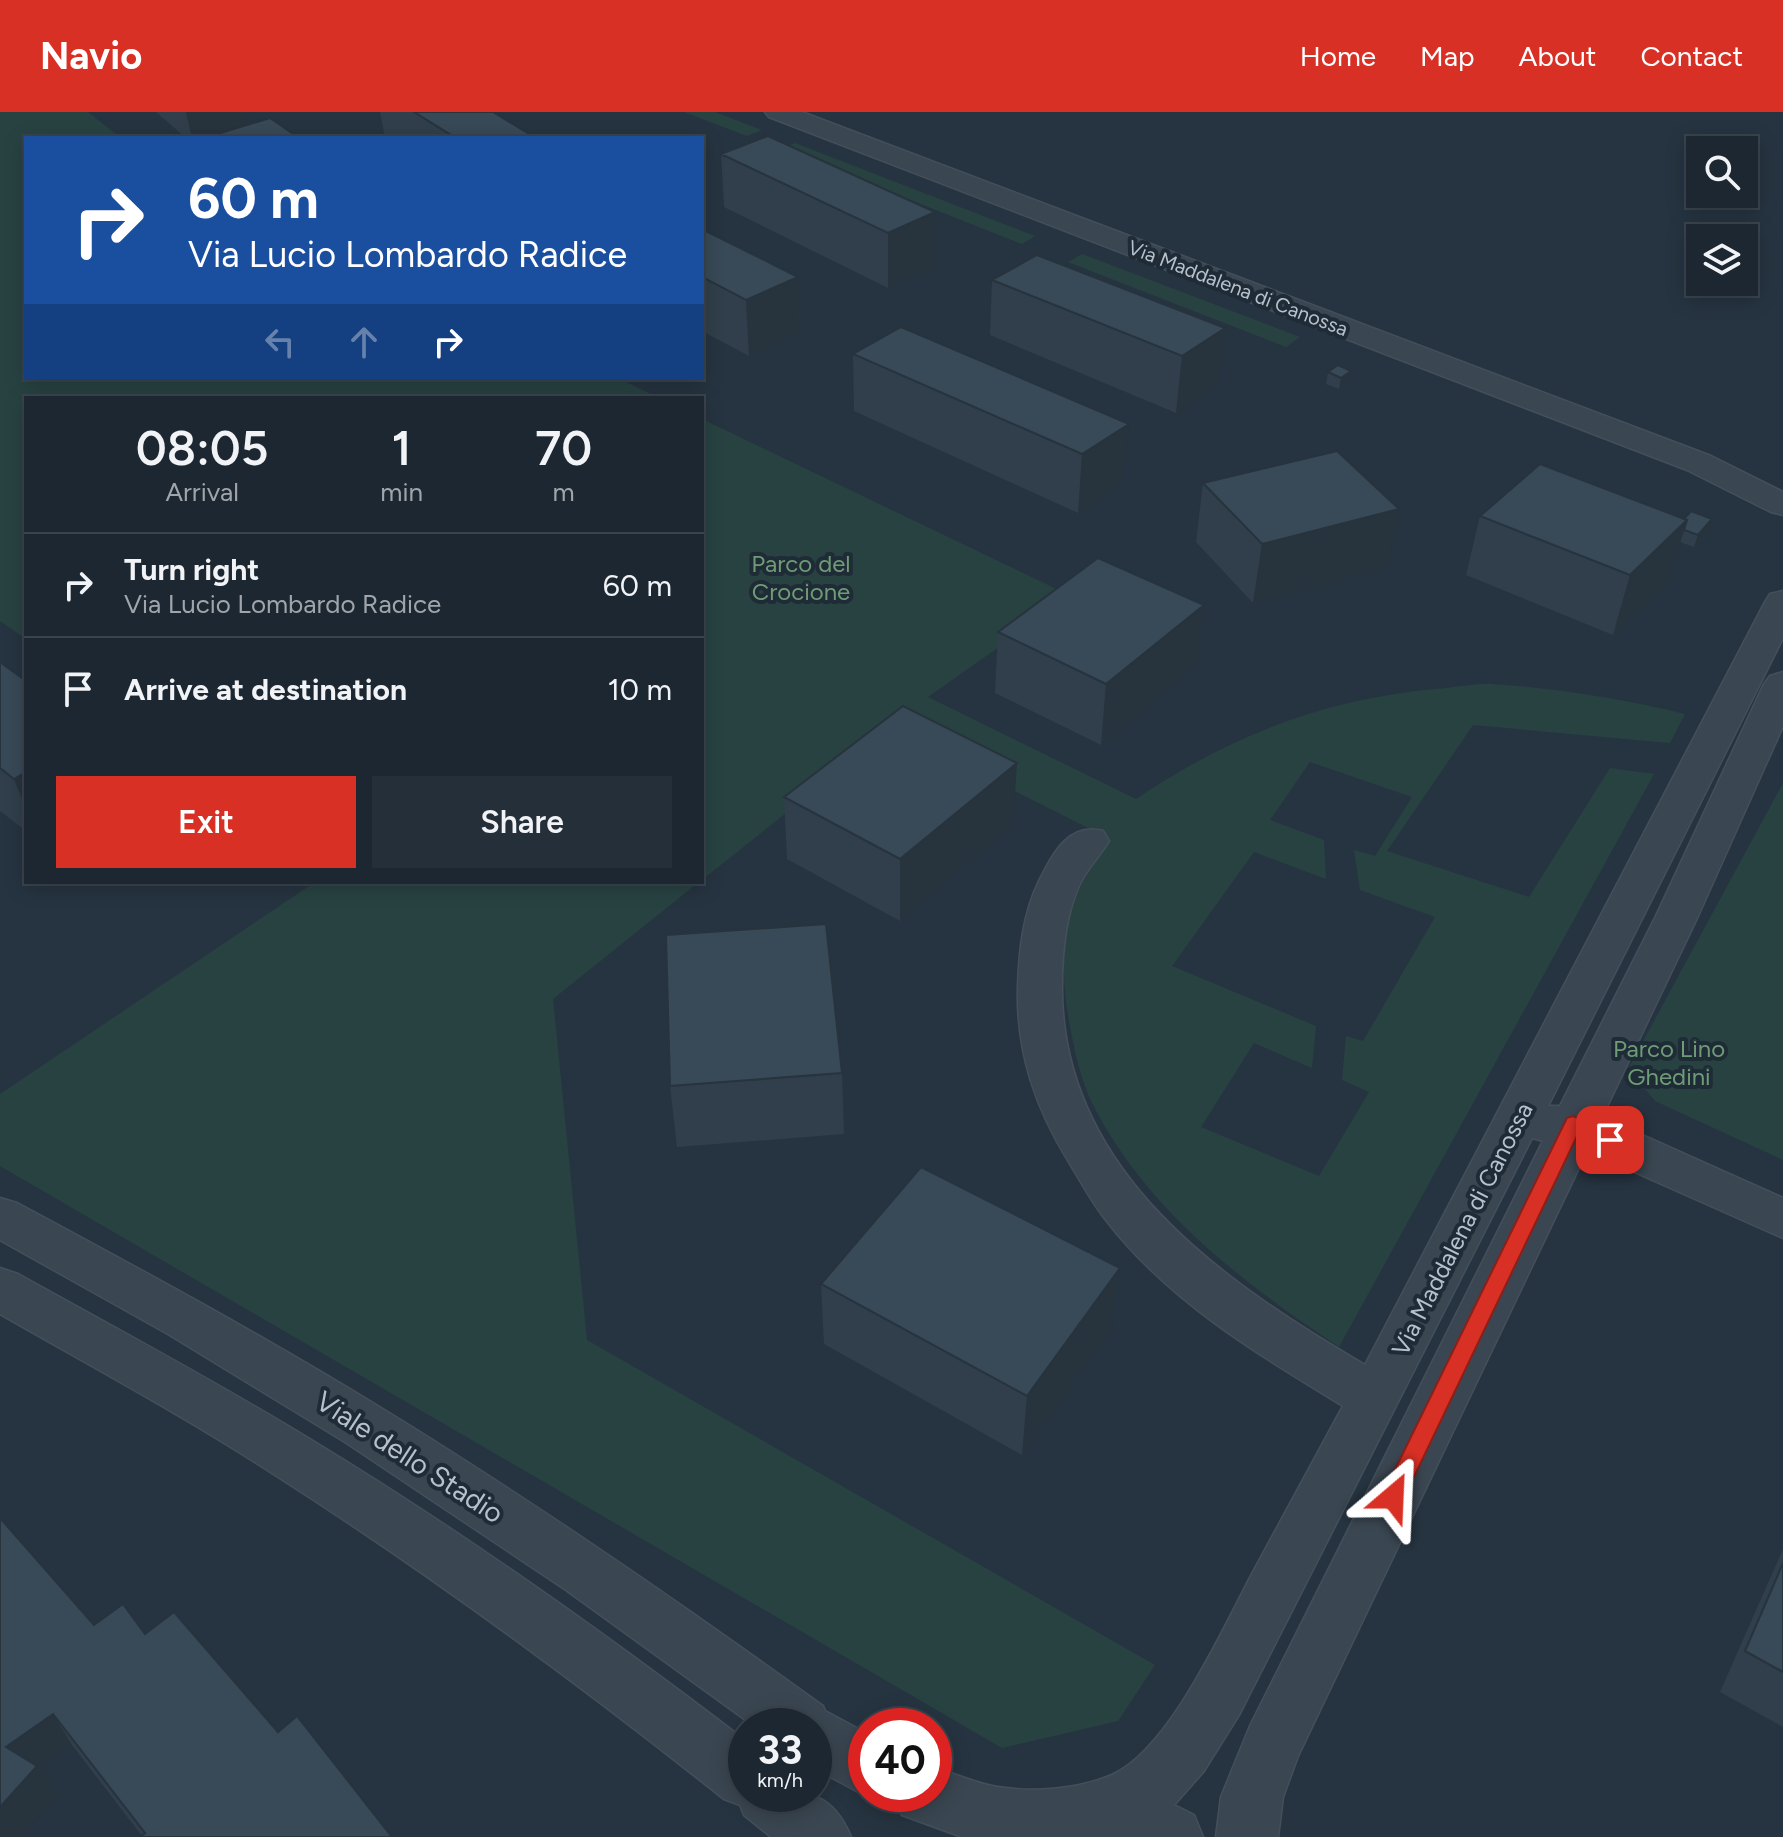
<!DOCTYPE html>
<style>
:root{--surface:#1c2731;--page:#252f39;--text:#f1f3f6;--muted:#a0a5ab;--line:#3a444d;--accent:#d93025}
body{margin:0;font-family:Figtree,sans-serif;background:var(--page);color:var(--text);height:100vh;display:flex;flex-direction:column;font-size:30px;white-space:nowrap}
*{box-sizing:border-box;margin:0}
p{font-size:26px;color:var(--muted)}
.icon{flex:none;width:44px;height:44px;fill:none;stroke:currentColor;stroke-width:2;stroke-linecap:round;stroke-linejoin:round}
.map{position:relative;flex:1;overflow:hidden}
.side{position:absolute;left:24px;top:284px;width:680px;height:488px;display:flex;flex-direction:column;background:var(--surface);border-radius:0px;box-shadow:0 4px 20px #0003,0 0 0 2px var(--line)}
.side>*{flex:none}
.top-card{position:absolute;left:24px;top:24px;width:680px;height:244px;border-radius:0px;box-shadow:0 4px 20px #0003,0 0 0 2px var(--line);background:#1a4fa0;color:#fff;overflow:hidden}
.buttons{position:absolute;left:1686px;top:24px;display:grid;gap:16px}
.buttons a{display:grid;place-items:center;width:72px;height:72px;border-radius:0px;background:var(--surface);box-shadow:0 4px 20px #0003,0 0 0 2px var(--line);font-size:40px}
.speed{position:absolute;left:728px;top:1596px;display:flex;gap:16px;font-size:40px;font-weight:700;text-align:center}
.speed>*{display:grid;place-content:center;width:104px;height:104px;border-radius:50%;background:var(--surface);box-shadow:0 4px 20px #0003,0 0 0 2px var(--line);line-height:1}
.speed small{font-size:20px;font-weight:400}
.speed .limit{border:12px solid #d22;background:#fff;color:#111}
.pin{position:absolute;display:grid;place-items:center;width:68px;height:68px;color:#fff;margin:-34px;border-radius:16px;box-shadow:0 4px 12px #0006}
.me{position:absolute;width:88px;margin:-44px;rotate:26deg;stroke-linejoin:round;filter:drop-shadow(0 0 6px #0008)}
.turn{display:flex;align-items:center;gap:28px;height:168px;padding:0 32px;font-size:36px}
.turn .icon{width:104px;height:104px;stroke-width:2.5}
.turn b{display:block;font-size:56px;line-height:68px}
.lanes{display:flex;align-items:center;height:76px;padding:0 32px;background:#0003;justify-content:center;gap:40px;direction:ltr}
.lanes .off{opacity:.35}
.eta{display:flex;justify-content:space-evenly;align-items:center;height:136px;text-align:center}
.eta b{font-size:48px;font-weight:600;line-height:56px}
.cta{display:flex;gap:16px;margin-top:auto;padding:16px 32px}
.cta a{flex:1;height:92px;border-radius:0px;background:var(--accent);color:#fff;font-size:32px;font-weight:600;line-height:92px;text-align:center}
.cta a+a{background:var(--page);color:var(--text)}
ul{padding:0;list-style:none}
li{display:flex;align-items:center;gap:24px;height:104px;padding:0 32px;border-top:2px solid var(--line)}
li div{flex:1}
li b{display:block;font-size:30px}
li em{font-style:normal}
header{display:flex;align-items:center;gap:48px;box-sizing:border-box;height:112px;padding:0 40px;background:var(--accent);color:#fff}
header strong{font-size:38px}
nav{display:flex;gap:44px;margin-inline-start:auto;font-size:28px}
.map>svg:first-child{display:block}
.green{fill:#284242;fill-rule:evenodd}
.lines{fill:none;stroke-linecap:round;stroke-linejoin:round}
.minor-casing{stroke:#444f5a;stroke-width:3}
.minor{fill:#3a4651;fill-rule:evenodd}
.wall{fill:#303f4b}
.shaded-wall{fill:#27333d}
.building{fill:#384957;stroke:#27333d;stroke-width:2}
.route{fill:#d93025;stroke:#8d1f18;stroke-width:2}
.labels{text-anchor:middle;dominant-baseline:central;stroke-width:8;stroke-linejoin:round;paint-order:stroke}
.far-street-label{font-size:20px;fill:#b7c1cb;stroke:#1f2b36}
.park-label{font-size:24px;fill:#6e9c75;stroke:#1f2b36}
.street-label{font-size:24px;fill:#b7c1cb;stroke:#1f2b36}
.near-street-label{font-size:28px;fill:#b7c1cb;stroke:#1f2b36}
</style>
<header>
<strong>Navio</strong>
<nav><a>Home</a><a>Map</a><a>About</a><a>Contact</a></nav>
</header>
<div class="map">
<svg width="1783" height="1725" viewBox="0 0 1783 1725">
<rect width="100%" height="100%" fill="#263441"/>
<!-- green -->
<path class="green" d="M0,0H88L121,26H26V266H618L659,286H26V527L0,509Z
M684,0H715L762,18L747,24Z
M795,31L1035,124L1022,132L781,37Z
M1082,142L1300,225L1286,235L1068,150Z
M702,307L1071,484L928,585L1136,687C1230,624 1323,587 1436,577C1454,576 1474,571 1491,572C1556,576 1622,587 1685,602L1670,631L1473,613L1387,739L1529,785L1610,656L1654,662L1339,1235C1242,1170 1146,1098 1092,991C1080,966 1074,936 1069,909C1061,867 1061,819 1079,778C1087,760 1101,744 1110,727L891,617L702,768ZM1310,650L1412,685L1375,744L1354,738L1360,778L1435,805L1363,929L1346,924L1342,968L1369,980L1319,1064L1201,1015L1254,931L1312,956L1316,914L1172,854L1254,740L1326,767L1324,728L1270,708Z
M1783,671V1048L1655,989L1628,957Z
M315,770H699L553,887L587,1228L1155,1553L1118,1609L1002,1636L0,1054V982Z"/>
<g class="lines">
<defs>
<path id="minor" d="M765,0H802L1711,344L1783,380V403L1771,400L1687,358L769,5Z
M1783,479V526L1548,994H1560L1656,804L1764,572L1770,564L1783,560V614L1698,804L1602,1005L1783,1086V1126L1587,1039L1298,1644L1283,1685L1278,1725H1216L1221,1685L1250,1614L1543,1029L1532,1026L1239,1603L1204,1659L1174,1693L1194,1703L1203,1725H962L902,1703L893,1682H934V1655C955,1662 977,1672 998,1675C1034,1681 1079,1677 1112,1663C1170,1637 1223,1516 1253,1460C1283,1405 1313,1349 1343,1294C1258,1242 1168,1189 1106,1108C1092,1091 1082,1071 1070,1052C1036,997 1016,941 1018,875C1019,839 1023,802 1039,769C1053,742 1068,710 1103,719L1109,729C1099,745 1086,758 1079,774C1065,805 1062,842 1062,875C1061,1059 1223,1170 1365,1253L1765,490L1770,482Z
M0,1086L17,1091C140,1157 262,1223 381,1296C533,1389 679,1490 823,1594L825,1599L866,1621V1682H870L866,1684L814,1656V1614H754L566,1478L345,1330L168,1222L0,1128Z
M0,1156L18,1162C115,1216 213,1268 308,1326C460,1418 605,1521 746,1629V1682C797,1682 828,1670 851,1725H771L744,1703L740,1693L724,1687C579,1572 429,1461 272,1361C184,1304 91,1254 0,1202Z"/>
</defs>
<!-- minor casing -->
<use href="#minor" class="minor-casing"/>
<!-- minor -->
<use href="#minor" class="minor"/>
</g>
<!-- wall -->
<path class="wall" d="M156,0H245L247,13L299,26H186Z
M380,0H493L536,26H385Z
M768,24L934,155L888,176L724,95L721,42Z
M702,117L798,165L800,221L749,244L702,219Z
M992,168L1225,216L1218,273L1176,301L990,223Z
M901,215L1123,370L1078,401L854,299L853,242Z
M1351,259L1349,270L1339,277L1326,272L1328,260Z
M1203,371L1387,456L1253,491L1196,430Z
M1480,404L1708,419L1694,435L1680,430L1669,468L1613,523L1466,463Z
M1204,493L1196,553L1101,633L995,581L998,520Z
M0,550L26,569V719L0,699Z
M784,685L1013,712L900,809L787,747Z
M842,961L844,1022L677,1035L670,974Z
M821,1172L1112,1216L1022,1343L824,1232Z
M1783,1437V1615L1720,1580Z
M94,1513L145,1522L278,1620L392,1725L142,1724L72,1633L39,1657L57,1684L0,1725Z"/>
<!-- shaded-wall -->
<path class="shaded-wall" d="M186,0H245L248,18L214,23V26H192Z
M935,100L934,155L888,176V121Z
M798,165L800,221L749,244L746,188Z
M1225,216L1218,273L1176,301L1182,244Z
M1351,259L1349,270L1339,277L1341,266Z
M1129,312L1123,370L1078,401L1082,342Z
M1399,397L1387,456L1253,491L1262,432Z
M1712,407L1708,419L1694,435L1698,423Z
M1687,408L1669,468L1613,523L1630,463Z
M1204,493L1196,553L1101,633L1106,572Z
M1017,651L1013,712L900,809V747Z
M26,660V697L14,667Z
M1120,1156L1112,1216L1022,1343L1027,1284Z
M53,1602L72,1633L39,1657L57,1684L21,1725H0V1695L6,1635Z"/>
<!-- building -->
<path class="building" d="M414,0H493L536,26H456Z
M270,6L299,26H218L214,23Z
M768,24L935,100L888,121L721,42Z
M702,117L798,165L746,188L702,165Z
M1037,143L1225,216L1182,244L992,168Z
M901,215L1129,312L1082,342L853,242Z
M1338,253L1351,259L1341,266L1328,260Z
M1337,339L1399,397L1262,432L1203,371Z
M1540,352L1687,408L1630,463L1480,404Z
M1691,399L1712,407L1698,423L1684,418L1687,408L1684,407Z
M1098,446L1204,493L1106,572L998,520Z
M0,550L26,569V660L14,667L0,656Z
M903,594L1017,651L900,747L784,685Z
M826,812L842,961L670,974L666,823Z
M921,1055L1120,1156L1027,1284L821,1172Z
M0,1406L94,1513L123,1492L145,1522L174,1500L278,1620L297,1604L392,1725H140L145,1721L53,1602L6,1635L37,1654L0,1695Z
M1783,1451V1560L1745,1539Z"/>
<!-- route -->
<path class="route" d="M1573,1004L1617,1023L1620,1028L1617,1033L1610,1036L1578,1022L1401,1392L1393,1395L1385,1392L1382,1385L1385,1378L1564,1012L1567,1006Z"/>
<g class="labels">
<!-- far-street labels -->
<g class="far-street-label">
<text transform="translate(1238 176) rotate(21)">Via Maddalena di Canossa</text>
</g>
<!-- park labels -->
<g class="park-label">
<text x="801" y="451">Parco del<tspan x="801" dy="28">Crocione</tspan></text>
<text x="1669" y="936">Parco Lino<tspan x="1669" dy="28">Ghedini</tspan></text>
</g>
<!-- street labels -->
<g class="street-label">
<text transform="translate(1462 1117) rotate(-63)">Via Maddalena di Canossa</text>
</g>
<!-- near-street labels -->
<g class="near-street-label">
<text transform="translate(410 1345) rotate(33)">Viale dello Stadio</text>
</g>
</g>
</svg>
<div class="buttons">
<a><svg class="icon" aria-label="search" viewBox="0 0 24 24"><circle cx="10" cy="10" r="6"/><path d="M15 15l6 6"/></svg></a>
<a><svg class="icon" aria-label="layers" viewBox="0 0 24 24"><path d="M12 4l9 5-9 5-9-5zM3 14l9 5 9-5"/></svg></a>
</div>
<div class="speed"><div>33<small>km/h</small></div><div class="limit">40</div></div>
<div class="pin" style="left:1610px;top:1028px;background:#d93025"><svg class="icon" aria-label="arrive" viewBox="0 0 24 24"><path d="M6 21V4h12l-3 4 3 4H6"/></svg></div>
<svg class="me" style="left:1393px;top:1385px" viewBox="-20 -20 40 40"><path d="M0-17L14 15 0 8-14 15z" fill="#d93025" stroke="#fff" stroke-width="4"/></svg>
<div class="top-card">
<div class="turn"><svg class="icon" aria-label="right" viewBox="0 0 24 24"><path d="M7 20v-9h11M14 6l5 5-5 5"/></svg><div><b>60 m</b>Via Lucio Lombardo Radice</div></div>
<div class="lanes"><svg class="icon off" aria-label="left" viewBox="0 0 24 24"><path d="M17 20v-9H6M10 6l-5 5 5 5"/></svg><svg class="icon off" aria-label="ahead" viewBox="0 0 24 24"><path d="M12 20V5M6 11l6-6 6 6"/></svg><svg class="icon" aria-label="right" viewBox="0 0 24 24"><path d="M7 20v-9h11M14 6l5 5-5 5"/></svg></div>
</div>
<section class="side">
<div class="eta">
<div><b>08:05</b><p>Arrival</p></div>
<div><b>1</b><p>min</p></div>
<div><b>70</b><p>m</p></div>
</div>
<ul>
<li><svg class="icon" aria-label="right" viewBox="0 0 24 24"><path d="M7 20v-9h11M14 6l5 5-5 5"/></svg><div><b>Turn right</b><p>Via Lucio Lombardo Radice</p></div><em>60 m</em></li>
<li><svg class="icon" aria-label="arrive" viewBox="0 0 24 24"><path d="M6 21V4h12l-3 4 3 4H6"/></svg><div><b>Arrive at destination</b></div><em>10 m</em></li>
</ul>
<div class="cta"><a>Exit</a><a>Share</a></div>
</section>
</div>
